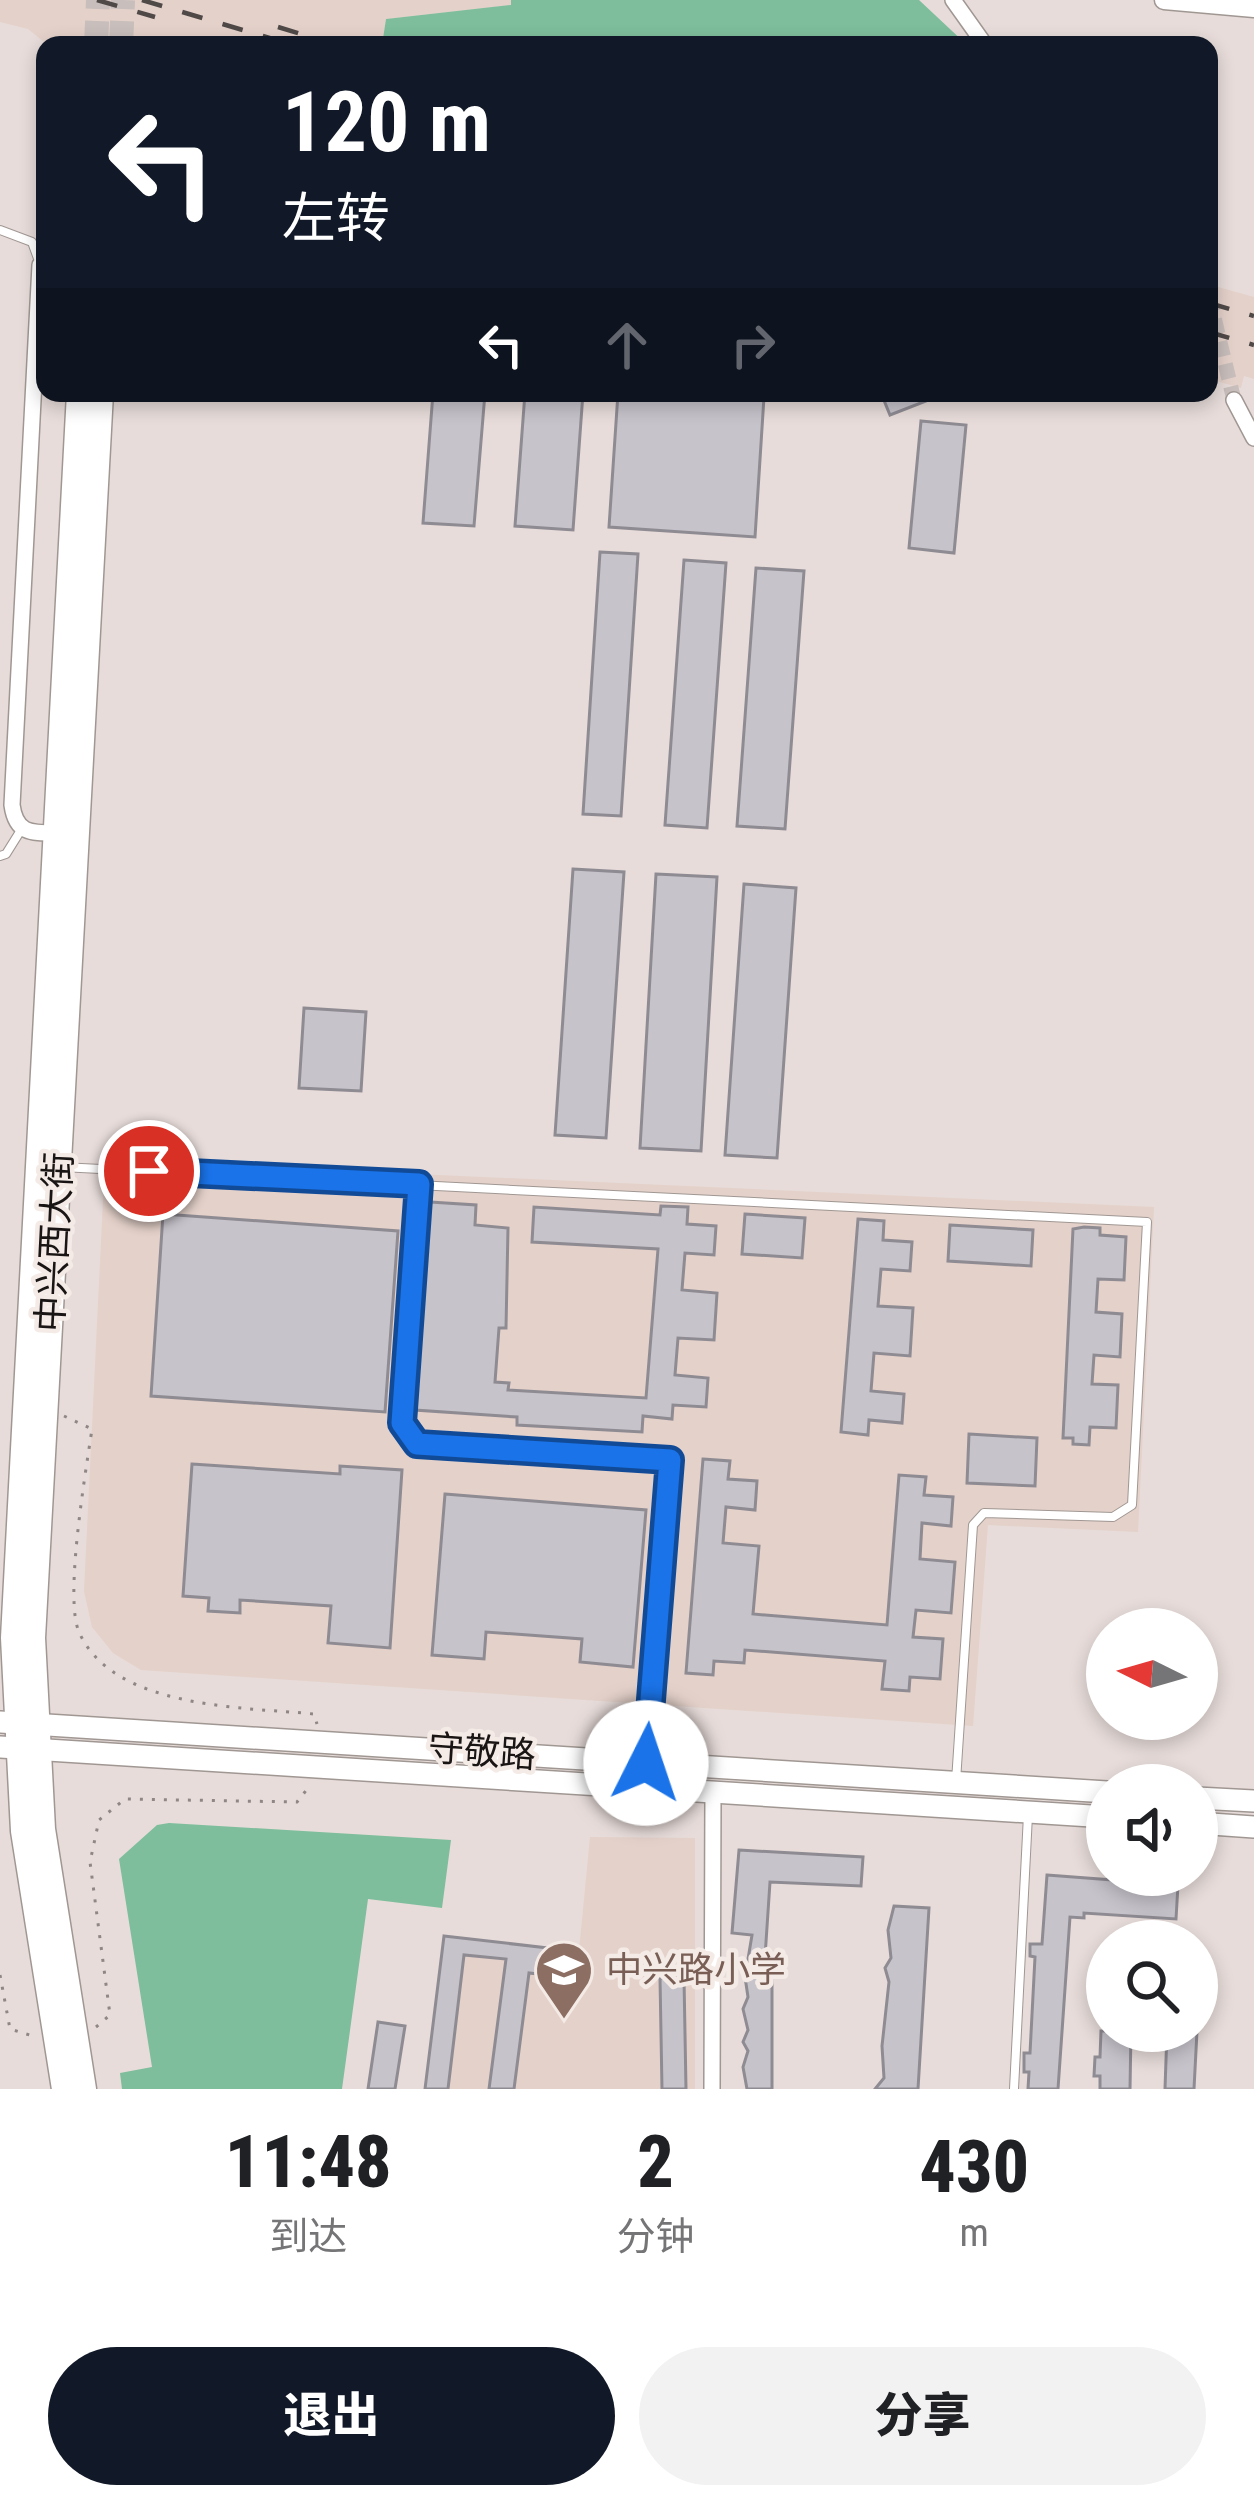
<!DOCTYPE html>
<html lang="zh">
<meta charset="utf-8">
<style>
:root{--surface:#fff;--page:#f2f2f2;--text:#202124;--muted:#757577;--accent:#111827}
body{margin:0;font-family:"Roboto Condensed","Noto Sans SC",sans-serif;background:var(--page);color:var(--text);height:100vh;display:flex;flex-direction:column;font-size:45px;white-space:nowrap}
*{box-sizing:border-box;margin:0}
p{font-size:39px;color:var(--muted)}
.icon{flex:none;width:66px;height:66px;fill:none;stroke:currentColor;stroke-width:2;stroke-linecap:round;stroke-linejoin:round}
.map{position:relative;height:2089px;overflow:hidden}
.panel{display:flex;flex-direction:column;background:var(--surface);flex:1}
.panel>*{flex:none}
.top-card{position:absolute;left:36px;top:36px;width:1182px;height:366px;border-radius:24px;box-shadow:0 6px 18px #0003;background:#111827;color:#fff;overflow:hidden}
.needle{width:78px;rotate:275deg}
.fabs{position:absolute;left:1086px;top:1608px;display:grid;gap:24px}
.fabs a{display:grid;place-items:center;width:132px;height:132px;border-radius:50%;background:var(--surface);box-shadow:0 6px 18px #0003;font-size:60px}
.pin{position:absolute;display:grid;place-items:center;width:102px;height:102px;color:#fff;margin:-51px;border:6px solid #fff;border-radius:50%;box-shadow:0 3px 12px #0007}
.me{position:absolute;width:132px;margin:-66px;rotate:4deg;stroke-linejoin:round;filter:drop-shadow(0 0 9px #0008)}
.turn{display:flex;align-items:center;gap:42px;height:252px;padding:0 48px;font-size:54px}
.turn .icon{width:156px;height:156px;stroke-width:2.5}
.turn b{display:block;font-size:84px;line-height:102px}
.lanes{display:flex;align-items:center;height:114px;padding:0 48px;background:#0003;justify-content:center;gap:60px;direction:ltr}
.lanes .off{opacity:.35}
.eta{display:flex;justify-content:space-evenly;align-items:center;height:204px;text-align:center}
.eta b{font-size:72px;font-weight:800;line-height:84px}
.cta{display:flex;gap:24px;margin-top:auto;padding:24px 48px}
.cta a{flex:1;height:138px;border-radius:72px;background:var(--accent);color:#fff;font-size:48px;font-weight:800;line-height:138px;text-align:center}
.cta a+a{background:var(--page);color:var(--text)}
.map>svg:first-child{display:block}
.built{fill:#e4d1ca}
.green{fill:#7ebe9c}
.building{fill:#c7c3cb;stroke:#8f8b93;stroke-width:3}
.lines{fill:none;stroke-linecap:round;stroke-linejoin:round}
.minor-tunnel{stroke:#c8bebb;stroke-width:15;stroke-dasharray:15 8;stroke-linecap:butt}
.primary-tunnel{stroke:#c8bebb;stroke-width:24;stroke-dasharray:24 12;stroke-linecap:butt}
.service-casing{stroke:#a09793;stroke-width:10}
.minor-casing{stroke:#a09793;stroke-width:18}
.tertiary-casing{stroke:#a09793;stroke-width:21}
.secondary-casing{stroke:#a09793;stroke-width:24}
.primary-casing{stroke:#a09793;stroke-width:27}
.path{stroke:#8f8785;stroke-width:3;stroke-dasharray:3 9;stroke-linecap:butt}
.service{stroke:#fff;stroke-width:8}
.minor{stroke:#fff;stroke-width:15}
.tertiary{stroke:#fff;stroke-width:18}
.secondary{stroke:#fff;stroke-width:21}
.primary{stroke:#fff;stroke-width:24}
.rail{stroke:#4f4948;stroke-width:4.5;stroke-dasharray:21 21;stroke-linecap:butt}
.route-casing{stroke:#114b97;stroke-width:30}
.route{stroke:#1a73e8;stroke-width:21}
.labels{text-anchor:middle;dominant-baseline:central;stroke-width:9;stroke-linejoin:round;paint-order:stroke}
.street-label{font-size:36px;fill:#191514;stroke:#f4eae6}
.education-label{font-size:36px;fill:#785e54;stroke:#f4eae6;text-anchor:start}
</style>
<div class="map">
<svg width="1254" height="2089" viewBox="0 0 1254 2089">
<rect width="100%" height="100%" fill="#e7dcd9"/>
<!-- built -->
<path class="built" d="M0,0H511L512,5L386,19L382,45H48L28,29L0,22Z
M1218,287L1254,297V379L1244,376L1241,388L1209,379V290L1216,292Z
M105,1160L1154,1207L1138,1532L988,1525L973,1726L141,1670L113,1653L92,1627L84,1591Z
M590,1837L695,1838V2089H425L444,1936L579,1951Z"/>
<!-- green -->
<path class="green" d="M511,0H919L967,45H382L386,19L511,5Z
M169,1823L451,1840L442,1908L368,1899L342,2089H122L120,2073L152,2067L119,1859L157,1825Z"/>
<!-- building -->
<path class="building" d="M433,393H485L474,526L423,523Z
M525,393H583L573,530L515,526Z
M618,393L764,397L755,537L609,527Z
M881,393H944V394L890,415Z
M921,421L966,425L954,553L909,548Z
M600,552L638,554L621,816L583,814Z
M684,560L726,563L707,828L665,825Z
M756,568L804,571L785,829L737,826Z
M573,869L624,872L606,1138L555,1135Z
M656,874L717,877L701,1151L640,1148Z
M744,884L796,888L777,1158L725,1155Z
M304,1008L366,1012L361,1091L299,1088Z
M430,1202L476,1205L475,1225L508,1228L506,1328H499L495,1382L509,1383L508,1390L646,1398L658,1249L532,1242L534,1207L660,1215L661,1206L688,1207L687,1224L716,1226L714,1255L685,1253L682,1290L717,1293L714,1340L678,1338L675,1375L708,1378L706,1407L673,1405L672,1419L643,1416L642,1432L517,1425V1417L415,1410Z
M163,1214L398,1231L385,1412L151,1396Z
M745,1214L805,1218L802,1258L742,1254Z
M858,1219L884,1221L883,1240L912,1242L910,1271L881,1269L878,1306L913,1308L910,1356L874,1353L871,1391L904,1394L902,1423L869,1420L868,1435L841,1432Z
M950,1225L1033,1230L1031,1266L948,1261Z
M1084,1227L1100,1228V1235L1126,1237L1124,1280L1098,1279L1096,1312L1122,1314L1120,1357L1094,1355L1092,1384L1118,1385L1116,1428L1090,1427L1089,1445L1073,1444V1438H1063L1073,1229Z
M969,1434L1037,1438L1035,1486L967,1483Z
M703,1459L730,1461L728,1479L757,1481L755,1510L726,1507L723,1543L759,1546L753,1614L887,1625L899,1475L926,1477L924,1495L953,1497L951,1526L922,1523L920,1559L955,1562L951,1613L916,1610L913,1637L943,1639L940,1679L910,1677L909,1691L882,1689L885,1661L745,1650L744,1663L714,1661L713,1675L686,1673Z
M192,1464L340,1474V1466L402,1470L390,1648L328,1643L331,1606L240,1600V1613L208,1611L209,1598L183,1596Z
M445,1494L646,1510L633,1667L580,1662L582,1639L486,1632L484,1659L432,1655Z
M739,1850L863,1857L861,1886L770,1882L765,1957H772V2089H747L743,2067L748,2051L743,2042L748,2030L743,2009L748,1997L745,1977L752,1935L732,1933Z
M1047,1875L1178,1885L1176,1919L1084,1913V1918L1070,1917L1058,2089H1028L1029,2072H1024V2053H1030L1035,1957L1030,1956V1944H1042Z
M894,1906L929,1908L918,2089H875L884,2078L882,2046L889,1982L885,1968L891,1958L888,1930Z
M444,1936L583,1952L580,1979L529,1973L514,2089H489L506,1959L464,1955L448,2089H425Z
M660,1978H684L686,2089H662Z
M378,2022L405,2026L395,2089H368Z
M1101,2031H1131L1130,2089H1100V2076H1094L1095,2057H1100Z
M1167,2031H1197L1194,2089H1165Z"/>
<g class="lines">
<!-- minor-tunnel -->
<path class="minor-tunnel" d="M1209,297L1234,400"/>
<!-- primary-tunnel -->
<path class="primary-tunnel" d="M96,45L98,0
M121,45L123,0"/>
<defs>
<path id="service" d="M0,230L32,242L40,264
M0,856L6,854L21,830
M61,1167L1147,1222L1132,1505L1113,1517L984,1513L973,1525L956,1781
M420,1184L402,1423L417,1444L670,1460L646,1761
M1014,2089L1028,1815"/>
<path id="minor" d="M953,0L985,45
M40,265L12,805C16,834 31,833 57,833
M1234,400L1254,438
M712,2089L713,1793"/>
<path id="tertiary" d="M1164,0L1254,8"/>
<path id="secondary" d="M0,1722L1107,1792
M0,1747L1107,1817
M1197,1798L1254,1801
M1197,1823L1254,1827"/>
<path id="primary" d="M64,2089L23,1831L13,1638L79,393
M84,2089L43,1829L33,1638L101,393"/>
</defs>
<!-- service casing -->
<use href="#service" class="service-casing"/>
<!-- minor casing -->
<use href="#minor" class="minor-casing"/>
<!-- tertiary casing -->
<use href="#tertiary" class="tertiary-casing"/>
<!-- secondary casing -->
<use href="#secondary" class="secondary-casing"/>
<!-- primary casing -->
<use href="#primary" class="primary-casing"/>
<!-- path -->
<path class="path" d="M64,1416L92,1429C86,1470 64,1598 79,1632C113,1709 243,1707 314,1714L317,1724
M0,1975L10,2029L36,2037
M96,2027L110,2015L90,1862L99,1820L125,1799L297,1802L308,1788"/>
<!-- service -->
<use href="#service" class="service"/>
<!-- minor -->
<use href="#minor" class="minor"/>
<!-- tertiary -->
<use href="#tertiary" class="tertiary"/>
<!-- secondary -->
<use href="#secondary" class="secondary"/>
<!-- primary -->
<use href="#primary" class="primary"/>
<!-- rail -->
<path class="rail" d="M97,0L155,17
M142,0L293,45
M278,27L337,45
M1209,303L1254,316
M1209,332L1254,345"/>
</g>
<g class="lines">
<defs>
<path id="route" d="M149,1171L419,1184L402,1423L417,1444L670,1460L646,1763"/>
</defs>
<!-- route casing -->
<use href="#route" class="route-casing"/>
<!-- route -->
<use href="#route" class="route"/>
</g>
<!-- icons -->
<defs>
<symbol id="school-pin" viewBox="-11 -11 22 30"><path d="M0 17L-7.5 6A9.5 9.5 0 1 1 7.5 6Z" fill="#8d6e63" stroke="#f4eae6"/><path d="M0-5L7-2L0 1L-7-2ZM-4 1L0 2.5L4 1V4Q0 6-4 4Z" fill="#fff"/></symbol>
</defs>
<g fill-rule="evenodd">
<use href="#school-pin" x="531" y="1937" width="66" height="90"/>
</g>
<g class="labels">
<!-- street labels -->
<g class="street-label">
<text transform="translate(55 1242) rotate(-87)">中兴西大街</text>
<text transform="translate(482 1752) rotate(4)">守敬路</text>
</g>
<!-- education labels -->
<g class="education-label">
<text x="606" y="1970">中兴路小学</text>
</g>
</g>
</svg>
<div class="fabs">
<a><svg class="needle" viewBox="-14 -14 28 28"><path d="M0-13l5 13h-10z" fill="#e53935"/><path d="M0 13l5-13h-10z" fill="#757577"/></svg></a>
<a><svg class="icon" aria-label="sound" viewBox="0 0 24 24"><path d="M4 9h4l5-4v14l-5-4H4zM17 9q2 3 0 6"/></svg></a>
<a><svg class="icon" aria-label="search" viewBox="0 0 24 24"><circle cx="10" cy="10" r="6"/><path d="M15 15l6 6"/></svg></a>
</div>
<div class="pin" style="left:149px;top:1171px;background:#d93025"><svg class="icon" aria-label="arrive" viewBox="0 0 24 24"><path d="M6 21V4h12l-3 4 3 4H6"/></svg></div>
<svg class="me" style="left:646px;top:1763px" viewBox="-20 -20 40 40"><circle r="19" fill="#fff"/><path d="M0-13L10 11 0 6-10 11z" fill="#1a73e8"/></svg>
<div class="top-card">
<div class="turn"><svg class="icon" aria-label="left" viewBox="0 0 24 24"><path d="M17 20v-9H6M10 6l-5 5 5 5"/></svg><div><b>120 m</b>左转</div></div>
<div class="lanes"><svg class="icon" aria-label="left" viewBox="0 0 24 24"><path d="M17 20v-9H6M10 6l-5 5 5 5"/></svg><svg class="icon off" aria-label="ahead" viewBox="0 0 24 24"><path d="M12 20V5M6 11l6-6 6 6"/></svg><svg class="icon off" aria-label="right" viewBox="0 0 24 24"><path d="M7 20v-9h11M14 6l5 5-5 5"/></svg></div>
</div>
</div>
<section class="panel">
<div class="eta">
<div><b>11:48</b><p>到达</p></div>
<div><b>2</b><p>分钟</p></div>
<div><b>430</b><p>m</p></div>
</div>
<div class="cta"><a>退出</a><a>分享</a></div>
</section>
